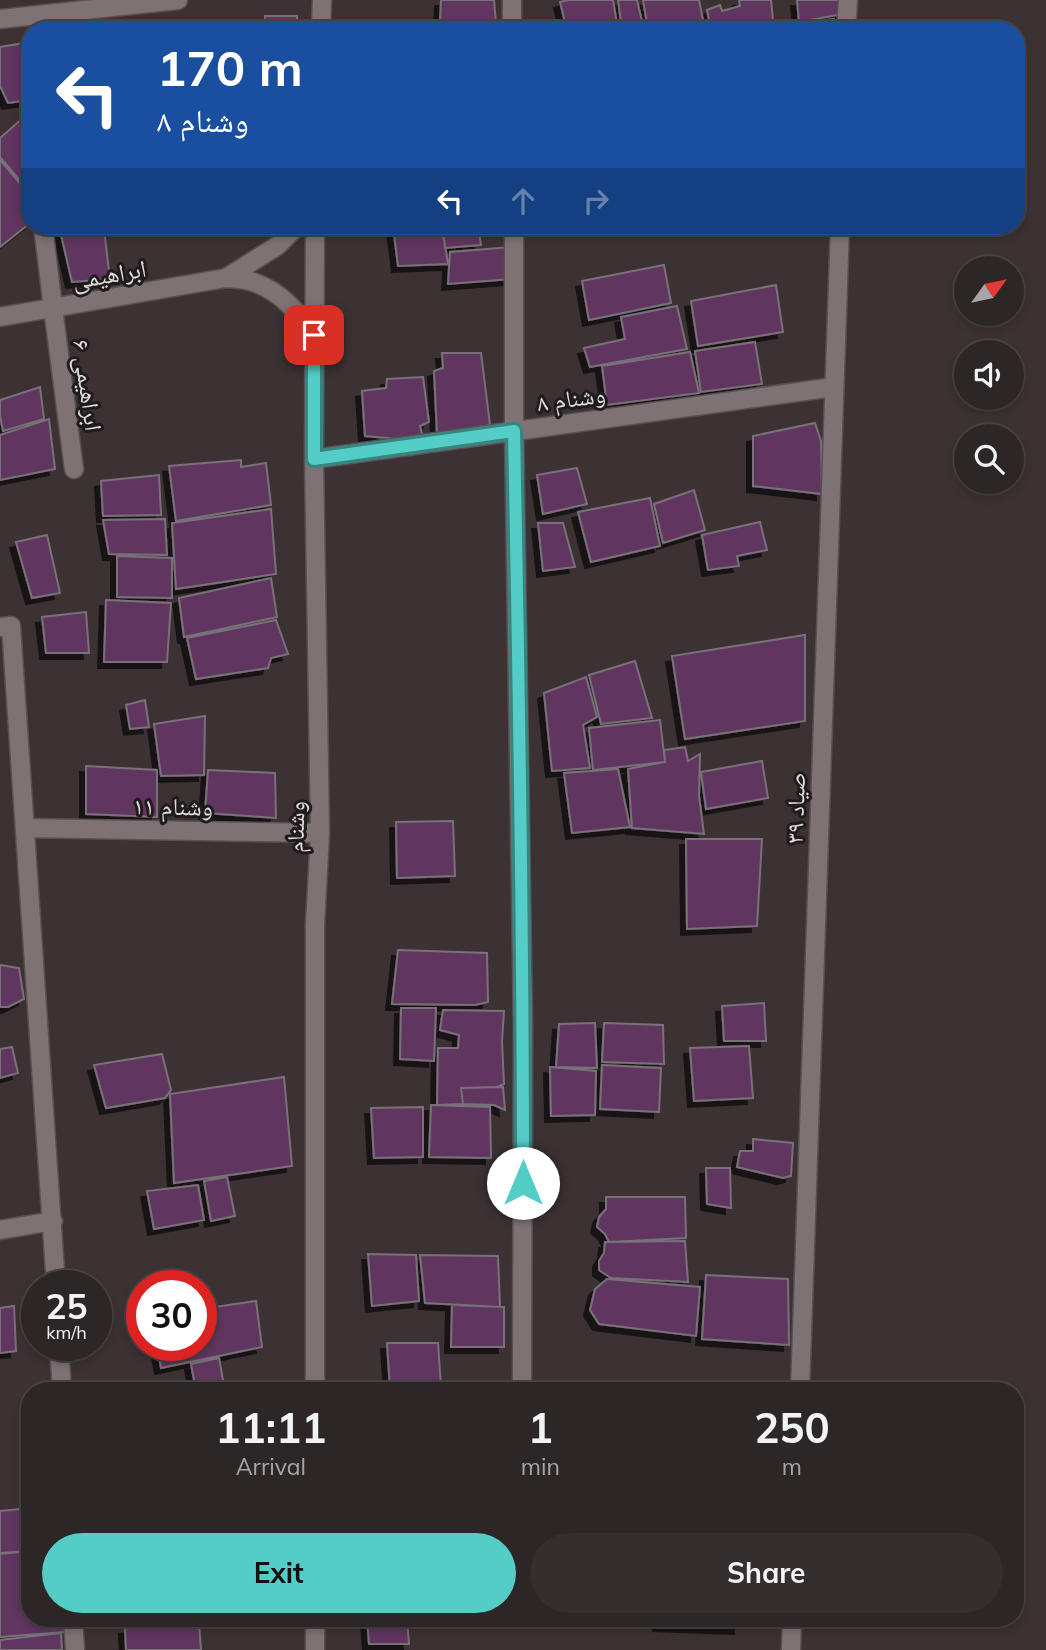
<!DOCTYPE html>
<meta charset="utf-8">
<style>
:root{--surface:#2d2627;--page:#352e2f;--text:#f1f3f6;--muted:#a7a5a7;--line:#484344;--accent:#54cdc6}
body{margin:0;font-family:Mulish,"Noto Naskh Arabic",sans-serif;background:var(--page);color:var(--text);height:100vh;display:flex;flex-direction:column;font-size:26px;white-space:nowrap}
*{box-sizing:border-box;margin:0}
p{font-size:23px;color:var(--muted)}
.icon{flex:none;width:38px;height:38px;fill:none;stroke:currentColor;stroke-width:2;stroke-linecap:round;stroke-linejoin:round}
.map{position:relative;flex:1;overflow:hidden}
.panel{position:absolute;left:21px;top:1382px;width:1003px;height:245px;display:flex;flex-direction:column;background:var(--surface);border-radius:28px;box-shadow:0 4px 10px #0003,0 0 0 2px var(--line)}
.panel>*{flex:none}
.banner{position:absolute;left:21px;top:21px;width:1004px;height:214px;border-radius:28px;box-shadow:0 4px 10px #0003,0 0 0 2px var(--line);background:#1a4fa0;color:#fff;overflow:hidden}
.needle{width:46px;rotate:57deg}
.controls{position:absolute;left:954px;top:256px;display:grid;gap:14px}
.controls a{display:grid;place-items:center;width:70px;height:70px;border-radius:50%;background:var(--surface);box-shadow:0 4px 10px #0003,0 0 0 2px var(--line);font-size:35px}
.speed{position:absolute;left:21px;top:1270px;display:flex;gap:14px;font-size:35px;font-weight:700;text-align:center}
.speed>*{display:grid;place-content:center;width:91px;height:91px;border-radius:50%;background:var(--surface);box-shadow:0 4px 10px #0003,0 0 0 2px var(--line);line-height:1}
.speed small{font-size:18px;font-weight:400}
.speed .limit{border:10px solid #d22;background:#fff;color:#111}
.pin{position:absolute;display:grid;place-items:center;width:60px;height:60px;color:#fff;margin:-30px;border-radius:14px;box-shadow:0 4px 10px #0006}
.me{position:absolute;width:77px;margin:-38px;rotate:0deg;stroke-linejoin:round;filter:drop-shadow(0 0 5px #0008)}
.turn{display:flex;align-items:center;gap:24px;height:147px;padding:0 21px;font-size:32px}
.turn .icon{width:91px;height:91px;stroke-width:2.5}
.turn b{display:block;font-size:49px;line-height:60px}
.lanes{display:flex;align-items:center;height:66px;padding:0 21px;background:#0003;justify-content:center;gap:35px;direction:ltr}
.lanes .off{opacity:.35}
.eta{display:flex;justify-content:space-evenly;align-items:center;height:119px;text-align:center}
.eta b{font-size:42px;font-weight:700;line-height:49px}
.cta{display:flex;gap:14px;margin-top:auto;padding:14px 21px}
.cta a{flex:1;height:80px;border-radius:42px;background:var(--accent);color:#111;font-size:28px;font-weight:700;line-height:80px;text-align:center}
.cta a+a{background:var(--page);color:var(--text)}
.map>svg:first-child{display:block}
.building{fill:#61345f;stroke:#797179;stroke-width:2;filter:url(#shadow)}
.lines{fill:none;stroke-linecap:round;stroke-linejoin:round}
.street-casing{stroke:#585051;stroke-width:21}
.street{stroke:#7e7275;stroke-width:18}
.route-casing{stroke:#378581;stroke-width:18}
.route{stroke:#54cdc6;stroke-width:12}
.labels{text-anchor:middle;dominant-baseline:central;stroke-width:6;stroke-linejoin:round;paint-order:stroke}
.street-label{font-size:24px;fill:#e1dadb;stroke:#201b1c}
</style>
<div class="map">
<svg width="1046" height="1650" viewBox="0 0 1046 1650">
<defs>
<filter id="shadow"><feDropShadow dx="-6" dy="6" stdDeviation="0" flood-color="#0009"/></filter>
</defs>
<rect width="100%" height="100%" fill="#3c3234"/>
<!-- building -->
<path class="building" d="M441,0H494L496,23H440Z
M568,0H613L618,30H567L560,2Z
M618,0H637L644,30H622Z
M643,0H699L704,25L679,30H648Z
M739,0H771L774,30H711L707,10L720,5L722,11L740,6Z
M797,0H841L843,14L799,22Z
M265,16H297V30H266Z
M834,19L836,30H774V28Z
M434,25L476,26V30H434Z
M30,42V100L8,103L0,86V47Z
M24,117L30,140V184L26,188L0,157V138Z
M0,160L30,195V223L0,247Z
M59,226H99L100,228L104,229L110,279L72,282Z
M393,226H442L448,264L398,266Z
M442,226H478L481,245L445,248Z
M511,247V279L448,284L450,252Z
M664,265L671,303L589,320L582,281Z
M776,285L783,332L698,346L691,301Z
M677,306L687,349L590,367L584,348L625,339L621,317Z
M755,342L762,384L701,392L695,351Z
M690,352L699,393L607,405L602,366Z
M442,353H481L490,425L437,434L434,371L443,368Z
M423,377L429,422L420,426L423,438L410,440L365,436L362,391L386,388L387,379Z
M40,387L44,419L3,431L0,416V400Z
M49,419L55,469L0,480V435Z
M815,423L821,441L822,494L753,486V436Z
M241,460V467L266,463L271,505L176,521L169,466Z
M577,468L587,504L543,514L537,475Z
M159,475L161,515L103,516L101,481Z
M694,490L705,530L663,543L654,504Z
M650,498L660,546L591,562L578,512Z
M271,509L276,574L176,589L172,523Z
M165,519L167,555L109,554L103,520Z
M760,522L767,550L737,556L739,566L708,570L702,535Z
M538,523H563L575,567L543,571Z
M47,535L60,593L32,598L16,542Z
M117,556L172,558V598L117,597Z
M271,578L277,617L184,637L179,598Z
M106,600L171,603L167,662H104Z
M86,612L89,653H46L42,617Z
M276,620L288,654L271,658L268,668L196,679L187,638Z
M805,635V721L685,739L672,656Z
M635,661L652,718L601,724L589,675Z
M586,677L597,717L583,725L590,768L552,771L544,693Z
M145,700L149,727L130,729L126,705Z
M205,716L204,775L161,776L154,724Z
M660,720L665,762L593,770L589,728Z
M685,747L688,761L700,754L699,796L704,834L632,828L628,769L665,762L664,750Z
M762,761L768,798L706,809L701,772Z
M86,766L157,770V817L86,814Z
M618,769L630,827L572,833L564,773Z
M208,770L275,773L276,818L205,813Z
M453,821L455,876L397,878L396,822Z
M686,839H762L757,926L687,929Z
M398,950L487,953L488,1002L475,1005L392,1004Z
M0,965L19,968L24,999L8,1007H0Z
M764,1003L766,1041H724L722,1006Z
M401,1008H436L434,1061L400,1059Z
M443,1010L504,1011L502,1041L504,1084L497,1087L461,1088L463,1104L437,1105L438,1048H458L459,1035L440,1030Z
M595,1023L597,1068L556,1067L559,1024Z
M604,1023L663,1025L664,1064L602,1062Z
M749,1046L753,1098L694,1101L690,1048Z
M12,1047L18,1073L0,1078V1049Z
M162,1054L171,1090L165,1098L106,1108L94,1065Z
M602,1065L661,1068L659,1112L600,1109Z
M550,1067L596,1071L595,1115L551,1116Z
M284,1077L292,1166L174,1183L170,1094Z
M503,1087L505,1110L494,1105L463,1104L461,1088Z
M431,1105L490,1107L491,1158L429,1157Z
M423,1107V1157L374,1158L371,1108Z
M753,1139L793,1143L791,1176L783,1178L737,1167L740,1151H753Z
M706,1168H730L731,1208L707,1204Z
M227,1177L235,1216L211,1221L204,1181Z
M198,1185L204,1220L154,1229L147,1191Z
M606,1197H685L686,1238L609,1242L605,1234L597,1227L599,1217L606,1209Z
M685,1241L688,1282L611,1278L599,1270V1261L604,1253L605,1242Z
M368,1254L416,1255L419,1301L372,1306Z
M420,1255L498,1256L500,1307L425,1303Z
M706,1275L788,1279L789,1345L702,1339Z
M607,1279L700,1287L696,1336L599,1324L590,1310L595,1289Z
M256,1301L262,1347L161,1368L157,1346H201V1309Z
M452,1305L504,1307V1347H451Z
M14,1306L16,1351L0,1353V1308Z
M387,1343H438L441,1387L390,1389Z
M219,1358L225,1391H196L191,1364Z
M30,1508V1551L0,1553V1511Z
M30,1551V1619H64L65,1632L0,1637V1554Z
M131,1619H204V1620L132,1625Z
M367,1619H407L409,1644H369Z
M659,1619H740V1628L659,1625Z
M199,1623L201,1650H126L125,1628Z
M61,1633L62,1650H0V1640Z"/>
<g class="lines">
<defs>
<path id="street" d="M512,0V30
M0,19L178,0
M321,30L322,0
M846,30L848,0
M43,226L53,308L74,469
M514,226V431L523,1026L522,1391
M226,278L277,246L297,226
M0,317L226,278C235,279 245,279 253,282C282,292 297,312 314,335
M314,459L834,387
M0,627L11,626L56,1286
M25,828L320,833
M0,1230L53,1221
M59,1346L62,1391
M315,1391V925L320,833L314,459L315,226
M800,1391L840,226
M73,1619L75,1650
M315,1619V1650
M791,1650L792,1619"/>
</defs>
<!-- street casing -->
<use href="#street" class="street-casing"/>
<!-- street -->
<use href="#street" class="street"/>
</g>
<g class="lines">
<defs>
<path id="route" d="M314,335V459L514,431C519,681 523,932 523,1183"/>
</defs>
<!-- route casing -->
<use href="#route" class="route-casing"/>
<!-- route -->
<use href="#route" class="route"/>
</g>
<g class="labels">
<!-- street labels -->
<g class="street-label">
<text transform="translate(109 274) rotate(-10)">ابراهیمی</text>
<text transform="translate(88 385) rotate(82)">ابراهیمی ۶</text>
<text transform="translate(571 398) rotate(-8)">وشنام ۸</text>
<text transform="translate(173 806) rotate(1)">وشنام ۱۱</text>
<text transform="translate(795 808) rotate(-88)">صیاد ۳۹</text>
<text transform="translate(295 827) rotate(-89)">وشنام</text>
</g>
</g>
</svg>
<div class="controls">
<a><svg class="needle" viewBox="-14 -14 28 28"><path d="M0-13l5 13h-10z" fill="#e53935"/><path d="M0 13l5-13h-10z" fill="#a7a5a7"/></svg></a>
<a><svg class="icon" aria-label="sound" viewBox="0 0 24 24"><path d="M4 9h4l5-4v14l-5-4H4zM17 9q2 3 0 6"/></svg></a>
<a><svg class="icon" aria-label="search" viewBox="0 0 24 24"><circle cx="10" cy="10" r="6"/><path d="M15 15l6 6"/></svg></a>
</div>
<div class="speed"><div>25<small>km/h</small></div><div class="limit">30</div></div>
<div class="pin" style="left:314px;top:335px;background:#d93025"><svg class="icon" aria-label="arrive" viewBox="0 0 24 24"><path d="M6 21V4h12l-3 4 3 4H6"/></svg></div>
<svg class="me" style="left:523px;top:1183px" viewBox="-20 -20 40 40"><circle r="19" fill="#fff"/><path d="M0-13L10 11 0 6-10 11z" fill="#54cdc6"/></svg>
<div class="banner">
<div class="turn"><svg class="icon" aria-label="left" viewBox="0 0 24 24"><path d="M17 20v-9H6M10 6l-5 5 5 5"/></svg><div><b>170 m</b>وشنام ۸</div></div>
<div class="lanes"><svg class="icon" aria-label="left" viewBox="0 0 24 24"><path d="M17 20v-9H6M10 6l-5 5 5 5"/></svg><svg class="icon off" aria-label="ahead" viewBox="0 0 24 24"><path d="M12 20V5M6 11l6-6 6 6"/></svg><svg class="icon off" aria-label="right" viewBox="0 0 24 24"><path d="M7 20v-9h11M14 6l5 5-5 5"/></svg></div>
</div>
<section class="panel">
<div class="eta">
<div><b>11:11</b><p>Arrival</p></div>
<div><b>1</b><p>min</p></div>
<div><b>250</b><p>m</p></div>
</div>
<div class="cta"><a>Exit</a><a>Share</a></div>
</section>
</div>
